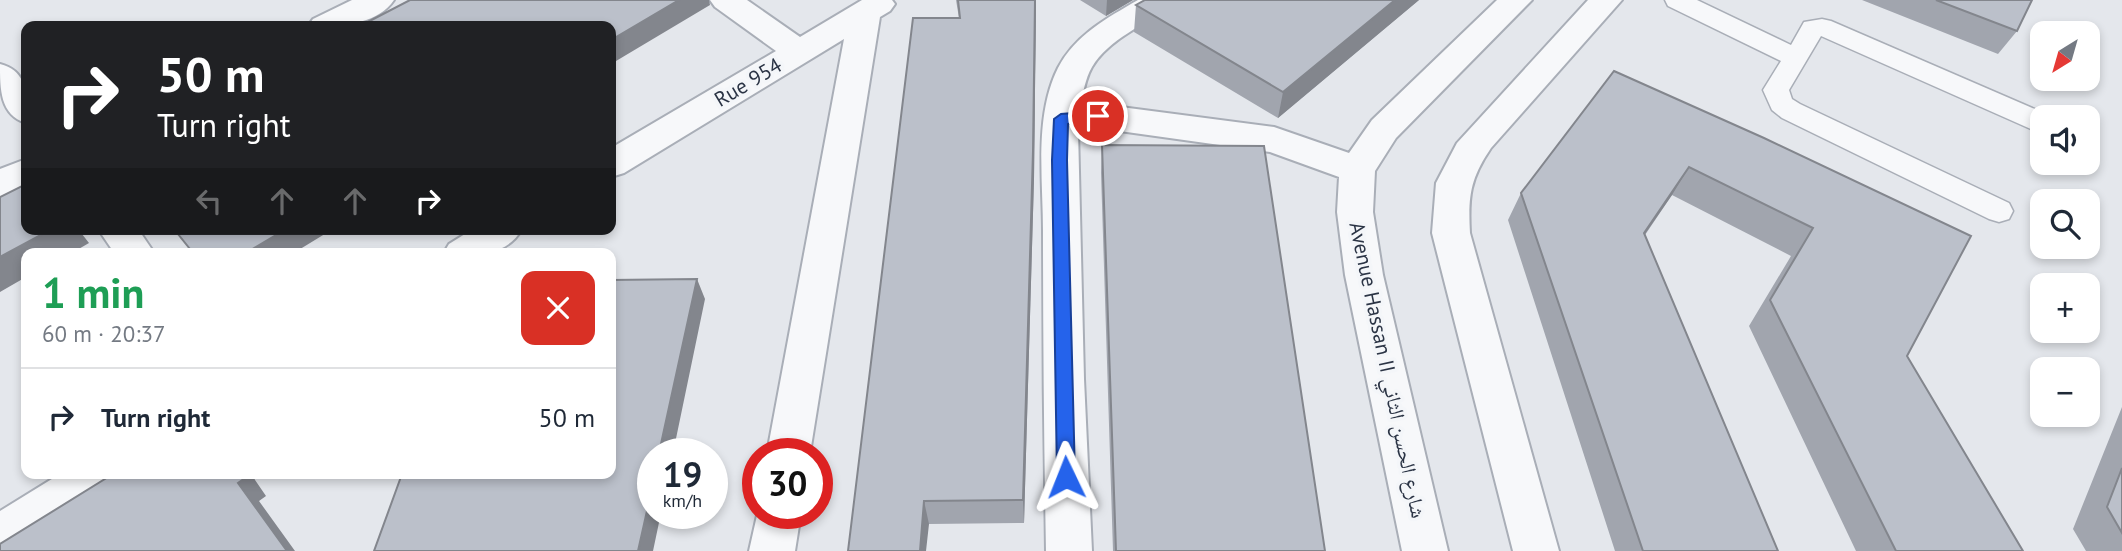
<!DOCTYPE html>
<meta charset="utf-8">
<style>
:root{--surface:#fff;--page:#f6f6f7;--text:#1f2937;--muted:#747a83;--line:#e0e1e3}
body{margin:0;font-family:"PT Sans","Noto Naskh Arabic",sans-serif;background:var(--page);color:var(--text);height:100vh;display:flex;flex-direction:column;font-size:26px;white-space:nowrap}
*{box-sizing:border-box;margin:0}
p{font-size:23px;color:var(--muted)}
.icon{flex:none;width:38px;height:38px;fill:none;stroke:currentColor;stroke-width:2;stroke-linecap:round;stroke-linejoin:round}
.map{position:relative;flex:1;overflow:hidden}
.sheet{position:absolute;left:21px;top:248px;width:595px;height:231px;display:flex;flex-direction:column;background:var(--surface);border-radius:14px;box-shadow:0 4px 10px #0003}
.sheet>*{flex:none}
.guide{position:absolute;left:21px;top:21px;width:595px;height:214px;border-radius:14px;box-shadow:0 4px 10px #0003;background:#202124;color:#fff;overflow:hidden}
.needle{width:46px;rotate:217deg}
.fabs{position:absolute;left:2030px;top:21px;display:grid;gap:14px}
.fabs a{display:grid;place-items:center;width:70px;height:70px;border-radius:14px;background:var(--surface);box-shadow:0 4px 10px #0003;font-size:35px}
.speed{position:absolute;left:637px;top:438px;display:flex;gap:14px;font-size:35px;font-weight:700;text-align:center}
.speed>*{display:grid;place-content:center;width:91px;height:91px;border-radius:50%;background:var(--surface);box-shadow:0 4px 10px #0003;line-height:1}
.speed small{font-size:18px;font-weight:400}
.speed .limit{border:10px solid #d22;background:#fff;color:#111}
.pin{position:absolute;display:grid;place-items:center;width:60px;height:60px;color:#fff;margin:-30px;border:4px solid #fff;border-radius:50%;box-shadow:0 2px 7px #0007}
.me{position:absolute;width:77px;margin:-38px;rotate:358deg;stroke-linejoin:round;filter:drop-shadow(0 0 5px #0008)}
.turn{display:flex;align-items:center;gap:24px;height:147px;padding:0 21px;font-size:32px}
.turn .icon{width:91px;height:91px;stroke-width:2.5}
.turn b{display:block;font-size:49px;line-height:60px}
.lanes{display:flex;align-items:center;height:66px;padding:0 21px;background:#0003;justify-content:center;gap:35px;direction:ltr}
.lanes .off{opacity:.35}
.round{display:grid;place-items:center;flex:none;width:74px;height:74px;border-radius:14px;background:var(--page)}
.overview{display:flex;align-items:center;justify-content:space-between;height:119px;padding:0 21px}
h1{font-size:42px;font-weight:700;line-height:52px;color:#1e9e55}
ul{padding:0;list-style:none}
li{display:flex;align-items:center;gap:21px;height:98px;padding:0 21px;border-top:2px solid var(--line)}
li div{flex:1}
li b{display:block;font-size:26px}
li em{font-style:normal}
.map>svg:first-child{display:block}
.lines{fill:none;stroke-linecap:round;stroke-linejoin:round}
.service-casing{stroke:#a9aeb7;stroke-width:3}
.minor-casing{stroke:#a9aeb7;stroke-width:4}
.service{fill:#f7f8fa;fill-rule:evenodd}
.minor{fill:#f7f8fa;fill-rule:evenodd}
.wall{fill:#a1a5ae}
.shaded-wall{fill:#83868d}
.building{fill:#bbc0ca;stroke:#83868d;stroke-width:2}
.route{fill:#2563eb;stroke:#184099;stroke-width:2}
.labels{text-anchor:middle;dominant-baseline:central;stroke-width:7;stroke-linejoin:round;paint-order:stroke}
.street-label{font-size:21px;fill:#2b3445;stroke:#f4f6f9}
</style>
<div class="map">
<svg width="2122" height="551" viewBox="0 0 2122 551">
<rect width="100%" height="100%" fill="#e4e7ec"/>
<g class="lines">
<defs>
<path id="service" d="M1665,0H1697L1791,45L1804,22L1822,19L1831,21L2051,116L2042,117V132L2033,130L1821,36L1789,90L1792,99L1800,104L2009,203L2013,211L2009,219L1999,222L1989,219L1782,118L1772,110L1763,90L1781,61L1668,6Z"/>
<path id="minor" d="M352,0H394C377,26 335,27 308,26L313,19Z
M710,0H747L800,37L862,0H892L895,4L890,11L880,17L810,453H767L844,39L624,173L611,177V148L776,51L715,7Z
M1138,0H1177L1172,7C1146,23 1108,40 1092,67C1085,79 1083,93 1081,105L1098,104L1274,127L1349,153L1372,120L1497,0H1532L1396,138L1375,171L1373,212L1383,275L1448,551H1402L1345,275L1337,212L1339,177L1270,152L1098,128L1078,130L1084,379L1092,551H1046C1044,444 1043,338 1043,231C1043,179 1034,116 1058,68C1075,35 1107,18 1138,0Z
M1588,0H1622L1491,148C1470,179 1468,196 1470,233L1559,551H1513L1432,233L1436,183L1457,143Z
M0,64C30,72 26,97 26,123C0,115 0,89 0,64Z
M26,159V188L0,198V169Z
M98,229H138L155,254H115Z
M473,229H522C505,259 472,254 443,254L449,244Z
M60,474H121L114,488L16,550L0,551V511Z
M758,511V513H801L795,551H749Z"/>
</defs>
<!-- service casing -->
<use href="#service" class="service-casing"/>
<!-- minor casing -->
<use href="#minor" class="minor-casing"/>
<!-- service -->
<use href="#service" class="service"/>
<!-- minor -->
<use href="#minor" class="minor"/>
</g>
<!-- wall -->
<path class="wall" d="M956,0H1036L1034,179L1024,523L929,524L848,551L959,18Z
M1080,0H1133L1106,16Z
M1145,0H1419L1278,118L1134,32L1136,5Z
M1862,0H2032L2017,31L1998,54Z
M1764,138L1907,356L2023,551H1856L1749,326L1791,256L1672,195L1645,235L1778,551H1615L1508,220L1521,193Z
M1102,145L1325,551H1113L1101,173Z
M2122,407V551H2086L2073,529Z"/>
<!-- shaded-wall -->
<path class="shaded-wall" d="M679,0H709L710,5L611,64V40Z
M1035,0H1036L1034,179L1024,523L1023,500Z
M1107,0H1133L1106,16Z
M1395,0H1419L1278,118L1283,92Z
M1689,167L1672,195L1627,260L1644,233Z
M52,229H78L89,243L70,254H26V277L0,292V257Z
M286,229H333L292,254H244Z
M697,279L705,299L673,453H659Z
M242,474H251L266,496L259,501L295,551H287L238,483Z
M653,484V513H661L653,551H638Z
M924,501L929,524L926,551H920Z"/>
<!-- building -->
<path class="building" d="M410,0H679L611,40V26H360Z
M958,0H1035L1033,151L1023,500L924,501L920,551H848L913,18H960Z
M1145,0H1395L1283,92L1136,5Z
M1936,0H2032L2017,31Z
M1614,71L1764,138L1971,236L1907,356L2023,551H1896L1770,300L1813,228L1689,167L1644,233L1778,551H1643L1521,193Z
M1102,145L1264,146L1325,551H1116Z
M26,184V229H52L0,257V197Z
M174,229H286L244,254H194Z
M697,279L659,453H653V484L638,551H374L402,474H611V280Z
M2122,468V533L2107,507Z
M113,474H242L245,478L238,483L287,551H0V544Z"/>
<!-- route -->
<path class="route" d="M1098,111L1103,112V119L1068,124L1067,160L1075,477L1073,483L1066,485L1060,483L1057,477L1052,160L1054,119L1061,114Z"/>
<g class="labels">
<!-- street labels -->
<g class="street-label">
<text transform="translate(748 82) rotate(-31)">Rue 954</text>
<text transform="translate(1388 370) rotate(78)">Avenue Hassan II شارع الحسن الثاني</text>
</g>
</g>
</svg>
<div class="fabs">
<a><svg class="needle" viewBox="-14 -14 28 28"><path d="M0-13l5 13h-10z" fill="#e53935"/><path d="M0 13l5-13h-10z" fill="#747a83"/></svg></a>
<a><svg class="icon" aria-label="sound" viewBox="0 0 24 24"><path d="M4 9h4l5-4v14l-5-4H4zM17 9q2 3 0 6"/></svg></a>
<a><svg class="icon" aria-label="search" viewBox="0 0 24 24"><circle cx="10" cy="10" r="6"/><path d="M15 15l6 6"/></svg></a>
<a>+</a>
<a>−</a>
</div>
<div class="speed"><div>19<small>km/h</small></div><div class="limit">30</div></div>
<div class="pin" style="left:1098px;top:116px;background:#d93025"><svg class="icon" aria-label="arrive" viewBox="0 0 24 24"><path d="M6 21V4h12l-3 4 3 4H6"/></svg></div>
<svg class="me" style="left:1066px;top:477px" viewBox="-20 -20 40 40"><path d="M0-17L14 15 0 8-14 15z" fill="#2563eb" stroke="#fff" stroke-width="4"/></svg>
<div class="guide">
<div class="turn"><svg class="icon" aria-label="right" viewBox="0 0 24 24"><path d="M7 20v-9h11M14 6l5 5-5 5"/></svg><div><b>50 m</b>Turn right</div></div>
<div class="lanes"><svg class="icon off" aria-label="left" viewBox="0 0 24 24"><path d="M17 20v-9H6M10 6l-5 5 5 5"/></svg><svg class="icon off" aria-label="ahead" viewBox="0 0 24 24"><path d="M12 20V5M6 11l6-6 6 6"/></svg><svg class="icon off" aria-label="ahead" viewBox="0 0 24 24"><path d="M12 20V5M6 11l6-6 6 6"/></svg><svg class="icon" aria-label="right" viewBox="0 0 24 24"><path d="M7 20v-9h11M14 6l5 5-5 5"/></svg></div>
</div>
<section class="sheet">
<div class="overview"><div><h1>1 min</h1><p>60 m · 20:37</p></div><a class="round" style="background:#d93025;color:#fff"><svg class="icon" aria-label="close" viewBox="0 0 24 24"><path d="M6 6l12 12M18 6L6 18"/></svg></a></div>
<ul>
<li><svg class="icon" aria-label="right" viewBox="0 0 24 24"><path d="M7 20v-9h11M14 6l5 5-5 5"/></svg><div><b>Turn right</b></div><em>50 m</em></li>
</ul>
</section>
</div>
